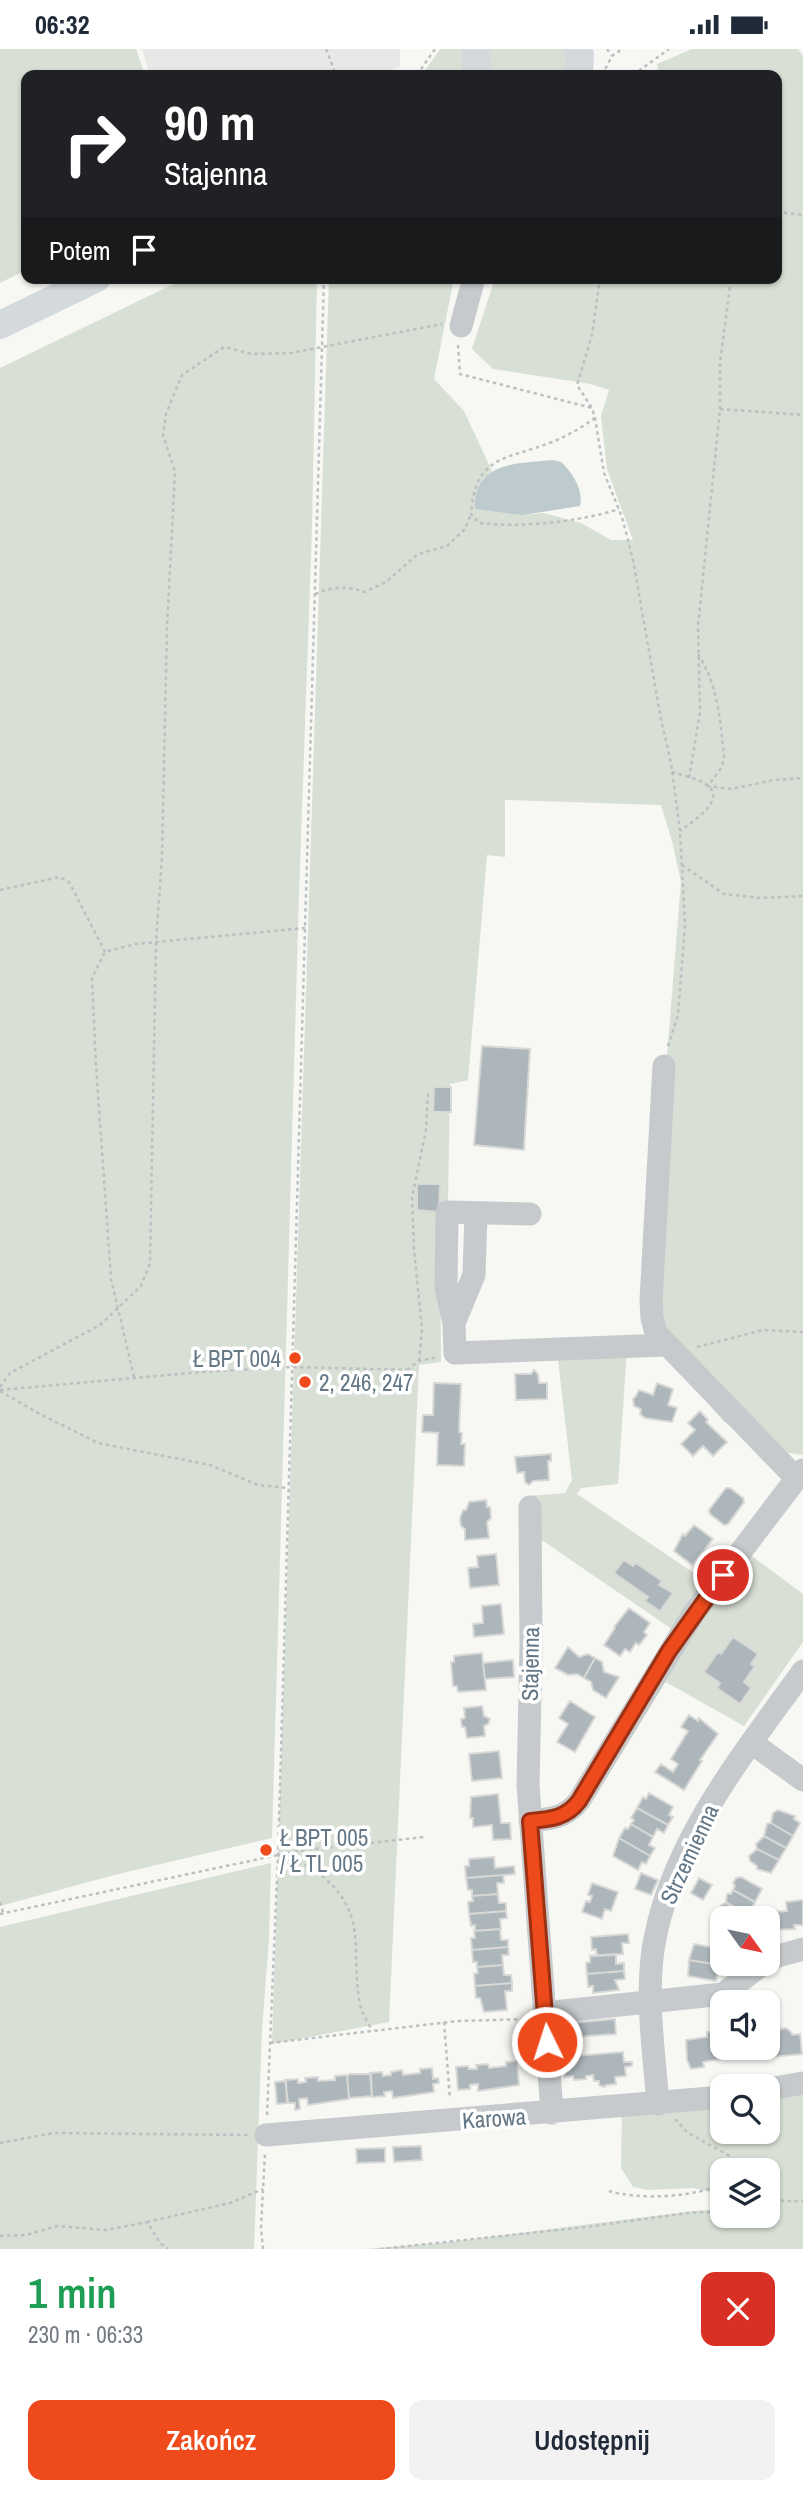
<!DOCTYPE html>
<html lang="pl">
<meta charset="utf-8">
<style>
:root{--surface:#fff;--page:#f2f2f3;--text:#1f2937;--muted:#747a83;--accent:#ee4a1c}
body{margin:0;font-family:"Archivo Narrow",sans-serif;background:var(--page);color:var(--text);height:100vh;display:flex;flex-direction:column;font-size:26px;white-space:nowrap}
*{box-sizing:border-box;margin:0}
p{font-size:23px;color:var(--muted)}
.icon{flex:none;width:38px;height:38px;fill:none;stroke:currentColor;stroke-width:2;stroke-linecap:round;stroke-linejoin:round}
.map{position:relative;height:2200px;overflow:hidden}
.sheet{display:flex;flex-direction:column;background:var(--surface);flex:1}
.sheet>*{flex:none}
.hud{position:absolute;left:21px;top:21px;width:761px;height:214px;border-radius:14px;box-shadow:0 2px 5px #0004;background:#202124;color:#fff;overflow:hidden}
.needle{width:46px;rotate:123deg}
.tools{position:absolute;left:710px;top:1857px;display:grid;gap:14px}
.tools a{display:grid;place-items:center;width:70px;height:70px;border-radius:14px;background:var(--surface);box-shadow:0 2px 5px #0004;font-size:35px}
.pin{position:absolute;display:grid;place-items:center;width:60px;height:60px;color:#fff;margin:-30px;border:4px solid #fff;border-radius:50%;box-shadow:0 2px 7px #0007}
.me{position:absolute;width:77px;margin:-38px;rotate:356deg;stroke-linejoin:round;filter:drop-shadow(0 0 5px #0008)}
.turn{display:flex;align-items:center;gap:24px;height:147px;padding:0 28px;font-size:32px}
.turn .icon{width:91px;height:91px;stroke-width:2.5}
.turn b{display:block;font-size:49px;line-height:60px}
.then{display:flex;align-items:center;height:66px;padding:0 28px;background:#0003;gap:14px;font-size:26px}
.round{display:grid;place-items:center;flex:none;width:74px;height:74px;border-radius:14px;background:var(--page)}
.summary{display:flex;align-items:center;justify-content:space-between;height:119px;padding:0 28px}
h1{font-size:42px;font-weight:600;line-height:52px;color:#1e9e55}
.action{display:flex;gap:14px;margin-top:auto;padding:14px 28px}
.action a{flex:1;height:80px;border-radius:14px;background:var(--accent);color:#fff;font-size:28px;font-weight:600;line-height:80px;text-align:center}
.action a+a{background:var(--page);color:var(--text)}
.status{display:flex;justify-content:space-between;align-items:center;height:49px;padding:0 35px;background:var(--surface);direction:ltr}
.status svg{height:19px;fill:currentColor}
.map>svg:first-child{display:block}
.built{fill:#e8e9e7}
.green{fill:#d8dfd4}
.water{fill:#bdcace}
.building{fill:#adb6bb;stroke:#d8d8d6;stroke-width:2}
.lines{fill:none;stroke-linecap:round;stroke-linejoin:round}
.path{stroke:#bdc0c2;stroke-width:2.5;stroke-dasharray:3.5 3.5;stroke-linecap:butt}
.minor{stroke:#c6cacd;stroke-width:23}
.major{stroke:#d4d9dd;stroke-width:28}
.route-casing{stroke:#9b3012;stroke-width:18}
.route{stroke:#ee4a1c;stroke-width:12}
.poi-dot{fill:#ee4a1c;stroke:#fff;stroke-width:2.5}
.labels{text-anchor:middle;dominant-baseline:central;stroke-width:7;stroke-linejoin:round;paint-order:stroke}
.poi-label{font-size:23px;fill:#647887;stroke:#fff;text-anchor:start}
.street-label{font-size:23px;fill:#647887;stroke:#fff}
</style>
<div class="status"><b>06:32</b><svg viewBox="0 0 49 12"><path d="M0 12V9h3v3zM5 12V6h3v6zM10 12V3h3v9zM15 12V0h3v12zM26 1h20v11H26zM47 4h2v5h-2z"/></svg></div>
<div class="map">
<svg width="803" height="2200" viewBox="0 0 803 2200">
<rect width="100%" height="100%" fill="#f7f7f3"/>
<!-- built -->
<path class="built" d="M142,0H400V17L380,26H286L283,22L268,26H150Z"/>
<!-- green -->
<path class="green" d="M0,0H136L145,26H26V221L0,234Z
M440,0H470L462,26H422Z
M490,0H567L569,26H488Z
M692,0H798L803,7V1406L783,1403L753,1392L723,1372L698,1342L647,1258L681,833L673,796L661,756L505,751V808L487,806L468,1031L450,1035L448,1154H440L441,1313L419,1316L389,1973L272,1995L329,229H454L434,330L464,362L492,422L483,431L491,462H504L523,466L543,464L581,474L611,491H633L607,420L601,367L609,341L591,335L493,320L472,300L495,229H777V26H659L657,15Z
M186,229H317L312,478L299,844L272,1789L118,1825L0,1857V319Z
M627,1299L618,1435L581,1439L577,1445L713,1537L741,1499L803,1545V1593L744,1677L655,1627L679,1585L530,1483L528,1447L565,1444L572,1431L557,1302Z
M271,1814L269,1888L262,1982L254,2200H0V1878Z
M803,2029V2200H365L440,2194L693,2162L723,2160V2166H768V2158L772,2157L768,2156V2121H723V2146L693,2139L648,2141L633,2138L621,2119L622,2058L723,2043V2082H768V2037H757Z"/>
<!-- water -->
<path class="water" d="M553,411L561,413C572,423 584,441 580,457L523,466L475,460C474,411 519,415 553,411Z"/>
<!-- building -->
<path class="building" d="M482,997L530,1000L524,1101L474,1096Z
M434,1038H451V1063H433Z
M417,1135H440L439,1163L417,1161Z
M534,1321L538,1325L539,1334H547V1350L516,1351L515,1325H531Z
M434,1334L461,1335L459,1383L462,1384L461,1395H465L464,1417L437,1416L438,1384L422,1383L423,1366H433Z
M657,1334L673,1340L668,1356L677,1359L672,1373L645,1369L640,1365L641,1360L634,1357L633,1350L636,1347L639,1341L653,1346Z
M700,1362L708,1371L706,1373L727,1393L713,1407L703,1397L693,1407L681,1395L695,1381L688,1374Z
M551,1405V1412H548L549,1431L533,1432L529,1436L525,1433L524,1423L517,1424L515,1408Z
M726,1439H730L743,1449L744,1453L728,1475L724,1476L710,1465L709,1461Z
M486,1451L487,1458H490L491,1469L487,1473L489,1489L465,1491V1480L461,1477L460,1469L463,1461H466L469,1453Z
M694,1476L713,1490L692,1516L674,1502L683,1485L685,1487Z
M496,1505L499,1536L470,1539L468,1519L478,1518L477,1507Z
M624,1511L633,1517L636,1514L662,1532L659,1536L673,1544L660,1562L645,1552L648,1548L614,1524Z
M501,1555L504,1585L474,1588L473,1575L483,1574L482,1557Z
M629,1559L650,1574L644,1583L647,1586L639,1596L636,1594L630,1603L625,1600L620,1607L604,1596L615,1579L614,1578Z
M733,1588L758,1605L751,1615L755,1617L744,1633L751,1639L740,1655L717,1639L720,1634L704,1623L718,1603L721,1605Z
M568,1598L579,1608L588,1605L595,1609L584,1629L577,1625L568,1626L555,1619Z
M482,1604L486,1641L458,1643L457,1637H453L451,1613H454V1607Z
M595,1609L602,1613L604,1623L619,1628L606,1649L593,1641L591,1633L584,1629Z
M513,1611L514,1628L485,1630L483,1614Z
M570,1652L595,1668L575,1703L557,1693L568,1675L559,1669Z
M482,1657L484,1667L490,1670L488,1675L484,1677L485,1687L467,1689L465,1678H462L461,1670L465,1669L464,1659Z
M689,1666L698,1672L699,1669L718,1685L700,1711L702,1712L684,1741L655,1723L661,1715L673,1723L678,1715L671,1710L688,1682L681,1678Z
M499,1702L502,1729L472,1732L469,1705Z
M649,1744L673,1758L669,1766L673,1768L668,1776L637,1759L643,1748L646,1750Z
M498,1745L501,1774H510L511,1790L493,1791L492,1776L473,1778V1769H470L471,1748Z
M637,1759L668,1776L664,1784L657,1780L653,1788L631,1775L634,1771L631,1769Z
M778,1761L795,1767L794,1770L800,1774L793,1787L771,1774L773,1764Z
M771,1774L793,1787L786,1799L764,1787L767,1775Z
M631,1775L653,1788L649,1796L655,1799L650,1807L619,1789L625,1779L628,1780Z
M764,1787L786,1799L779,1811L757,1800L756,1795Z
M619,1789L650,1807L646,1815L642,1813L638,1821L613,1807Z
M757,1800L779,1811L771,1824L757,1820V1817L750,1812L749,1807Z
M494,1808L495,1819L514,1817L515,1825L466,1829L465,1817H469V1810Z
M641,1824L658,1831L651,1846L635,1840Z
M503,1826L504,1834H497L498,1845L472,1847V1841H468L466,1829Z
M741,1828L762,1840L755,1853L733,1841L735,1837L733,1834L736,1829Z
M699,1829L712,1836L703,1851L691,1844Z
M592,1834L618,1843L611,1862L605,1860L602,1870L582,1863L586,1852L590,1853L592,1847L588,1846Z
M733,1841L755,1853L748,1866L726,1853L727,1845H731Z
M498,1845L499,1854H506V1862L469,1865L468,1853L473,1852L472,1847Z
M803,1851V1876H794L795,1880L773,1881L772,1863L787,1862L786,1853Z
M726,1854L748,1866L746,1869H723L719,1867L721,1856Z
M506,1862L507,1869L500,1870L501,1880L475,1882V1876L471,1877L469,1865Z
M500,1880L501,1891H508V1898L472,1901L471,1889H475L474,1882Z
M628,1885L629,1894H622L623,1905L597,1907L596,1900L592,1901L591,1888Z
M694,1895L722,1900L719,1916L689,1911Z
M508,1898L509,1906H502L503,1916L477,1918V1913H473L472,1901Z
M616,1905V1915L624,1914V1922L587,1925L586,1914L590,1913V1907Z
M689,1911L719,1916L716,1932L688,1927Z
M503,1916L504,1926H511L512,1934L475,1937L474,1925L478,1924L477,1918Z
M624,1922L625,1930L615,1931L619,1941L593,1944V1937L588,1938L587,1925Z
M512,1934V1942H505L507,1961L484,1963L480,1949H476L475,1937Z
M615,1970L616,1985L573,1988L572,1974Z
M786,1979L791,1983L792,1986L800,1985L802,2005L771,2008L769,1989L777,1988V1984L781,1980Z
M718,1981L723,1998H742L743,2004L722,2007V2010L703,2013L704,2018L691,2020L687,2011L686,1991L707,1988V1983Z
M623,2003L624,2013H632V2017L625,2018L626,2027L615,2028L616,2035L606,2036L604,2038L599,2036V2032H594L593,2026L586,2027V2030L574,2031L573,2027L565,2028L563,2008Z
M517,2012L519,2036L478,2042V2035L470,2036V2040L458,2041L456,2018L468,2017L469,2020H477L476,2016L488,2015L489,2019L506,2017V2013Z
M432,2019L433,2030L438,2029L439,2034L433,2035L434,2043L393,2049L392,2042L384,2043L385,2047L372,2048L370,2024L382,2023L383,2027L391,2026V2023L402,2021L403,2026L420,2024V2020Z
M350,2025H371L372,2047L349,2049L347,2027Z
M347,2026L349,2050L308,2056L307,2049L299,2050L300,2060L295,2061V2054H288L285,2031L298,2030V2034L306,2033L305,2029L318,2028V2032L335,2031V2027Z
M286,2032L287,2054L277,2055L275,2033Z
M717,2076H723V2082H732L731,2090H717Z
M421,2097L422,2111L394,2113L393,2098Z
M385,2099V2113L357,2114L356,2100Z"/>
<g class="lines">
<!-- path -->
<path class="path" d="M326,0L336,26
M607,0L612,7
M417,26L435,0
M602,26L612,7L622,0
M633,26L669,0
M777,163L803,166
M600,229L592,286L577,336L592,359L595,369L604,424L622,468L633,511L661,670L671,714L680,782L685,876L678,966L667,1000
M458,296L460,325L592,359
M720,360L803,366
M595,369C582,378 568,387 552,393C507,411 475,405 471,465L479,474C521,479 578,473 619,460
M315,545C334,537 347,537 365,543L386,533L418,505L447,497L465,480L471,465
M698,605C718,636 720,671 724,707L722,718L708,737L731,740L774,731L803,729
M672,723C682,726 695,729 704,734C731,750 692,772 680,782
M689,729L700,663L698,577L720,360V314L731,229
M682,816L724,845L760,849L803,847
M0,841L59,828L69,833L105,903
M697,1298L763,1281L803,1283
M419,1312L422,1280L414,1200L412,1149L426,1081L428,1043
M407,1321L419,1312L438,1308
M134,1328L111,1230L96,1017L92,929L105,903L135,895L305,879
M0,1338L10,1324L100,1276L141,1237L150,1214L156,893L162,808L167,578L175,423L163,386L166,365L182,326L224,298L252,305L291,304L442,275
M0,1341L201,1323L292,1318L413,1321
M0,1342L38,1364L98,1394L210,1416L258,1436L288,1439
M278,1806C289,1810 303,1814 313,1820C372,1862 349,1898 360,1956C362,1965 368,1973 372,1981
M0,1853L3,1863
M0,1865L297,1802L424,1788
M444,1973L450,2050
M270,1994L458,1972L528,1970
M267,2066L278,1806L324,229
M675,2070L688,2084L728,2106L745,2121
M0,2094L54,2084L248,2086
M609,2142C638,2151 696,2149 723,2134
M768,2145L783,2152H803
M147,2173L230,2154L263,2140
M0,2187L26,2186L57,2177L106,2181L147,2173L160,2194L168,2200
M263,2200L261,2178L265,2104
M380,2200L586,2178L688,2164L723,2162"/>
<!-- minor -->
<path class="minor" d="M461,277L474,229
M664,1017L651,1251L652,1269L656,1284L796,1429
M530,1165L447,1163L446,1239L454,1274L455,1304L665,1296
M454,1274L474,1226L476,1164
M530,1458L531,1597L528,1736L552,2064
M752,1694L803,1731
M530,1772C551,1770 565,1769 579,1752L694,1564L803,1421
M768,1912L778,1907L803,1900
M544,1964L723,1945L764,1914
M768,2040L803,2034
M658,2055C654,2004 646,1952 653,1901C669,1795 743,1706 803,1622
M266,2086L723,2048"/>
<!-- major -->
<path class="major" d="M578,0L580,6L579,26
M476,26L477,0
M0,276L97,229"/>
</g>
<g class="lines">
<defs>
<path id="route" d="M547,1993L530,1772C551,1770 566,1769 579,1752L669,1602L723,1526"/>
</defs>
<!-- route casing -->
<use href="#route" class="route-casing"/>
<!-- route -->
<use href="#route" class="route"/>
</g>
<!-- markers -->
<g class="poi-dot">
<circle cx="295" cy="1309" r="7"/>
<circle cx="305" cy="1333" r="7"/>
<circle cx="266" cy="1801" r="7"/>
</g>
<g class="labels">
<!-- poi labels -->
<g class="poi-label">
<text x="281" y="1309" text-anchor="end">Ł BPT 004</text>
<text x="319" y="1333">2, 246, 247</text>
<text x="280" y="1788">Ł BPT 005<tspan x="280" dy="26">/ Ł TL 005</tspan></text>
</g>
<!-- street labels -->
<g class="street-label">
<text transform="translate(530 1615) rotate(-89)">Stajenna</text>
<text transform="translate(689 1805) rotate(-65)">Strzemienna</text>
<text transform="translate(494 2069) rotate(-4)">Karowa</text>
</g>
</g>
</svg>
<div class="tools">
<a><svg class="needle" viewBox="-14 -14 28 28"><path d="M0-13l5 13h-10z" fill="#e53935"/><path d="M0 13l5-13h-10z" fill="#747a83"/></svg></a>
<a><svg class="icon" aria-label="sound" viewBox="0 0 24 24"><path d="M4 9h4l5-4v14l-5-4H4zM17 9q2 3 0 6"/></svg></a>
<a><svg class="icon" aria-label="search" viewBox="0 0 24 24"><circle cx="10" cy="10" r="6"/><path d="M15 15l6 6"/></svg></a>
<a><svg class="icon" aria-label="layers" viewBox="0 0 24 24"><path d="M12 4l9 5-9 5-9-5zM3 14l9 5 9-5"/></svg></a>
</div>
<div class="pin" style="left:723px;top:1526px;background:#d93025"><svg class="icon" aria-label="arrive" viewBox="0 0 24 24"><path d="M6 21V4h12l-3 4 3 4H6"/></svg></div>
<svg class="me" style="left:547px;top:1993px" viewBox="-20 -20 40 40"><circle r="17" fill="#ee4a1c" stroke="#fff" stroke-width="3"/><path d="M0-11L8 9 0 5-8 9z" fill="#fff"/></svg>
<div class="hud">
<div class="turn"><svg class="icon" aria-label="right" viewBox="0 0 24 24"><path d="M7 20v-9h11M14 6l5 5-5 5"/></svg><div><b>90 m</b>Stajenna</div></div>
<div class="then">Potem<svg class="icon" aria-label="arrive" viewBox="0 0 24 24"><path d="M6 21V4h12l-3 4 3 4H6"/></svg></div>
</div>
</div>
<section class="sheet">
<div class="summary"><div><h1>1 min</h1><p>230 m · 06:33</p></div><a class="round" style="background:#d93025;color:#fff"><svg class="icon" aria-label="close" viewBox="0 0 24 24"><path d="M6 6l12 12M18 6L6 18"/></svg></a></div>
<div class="action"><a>Zakończ</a><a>Udostępnij</a></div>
</section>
